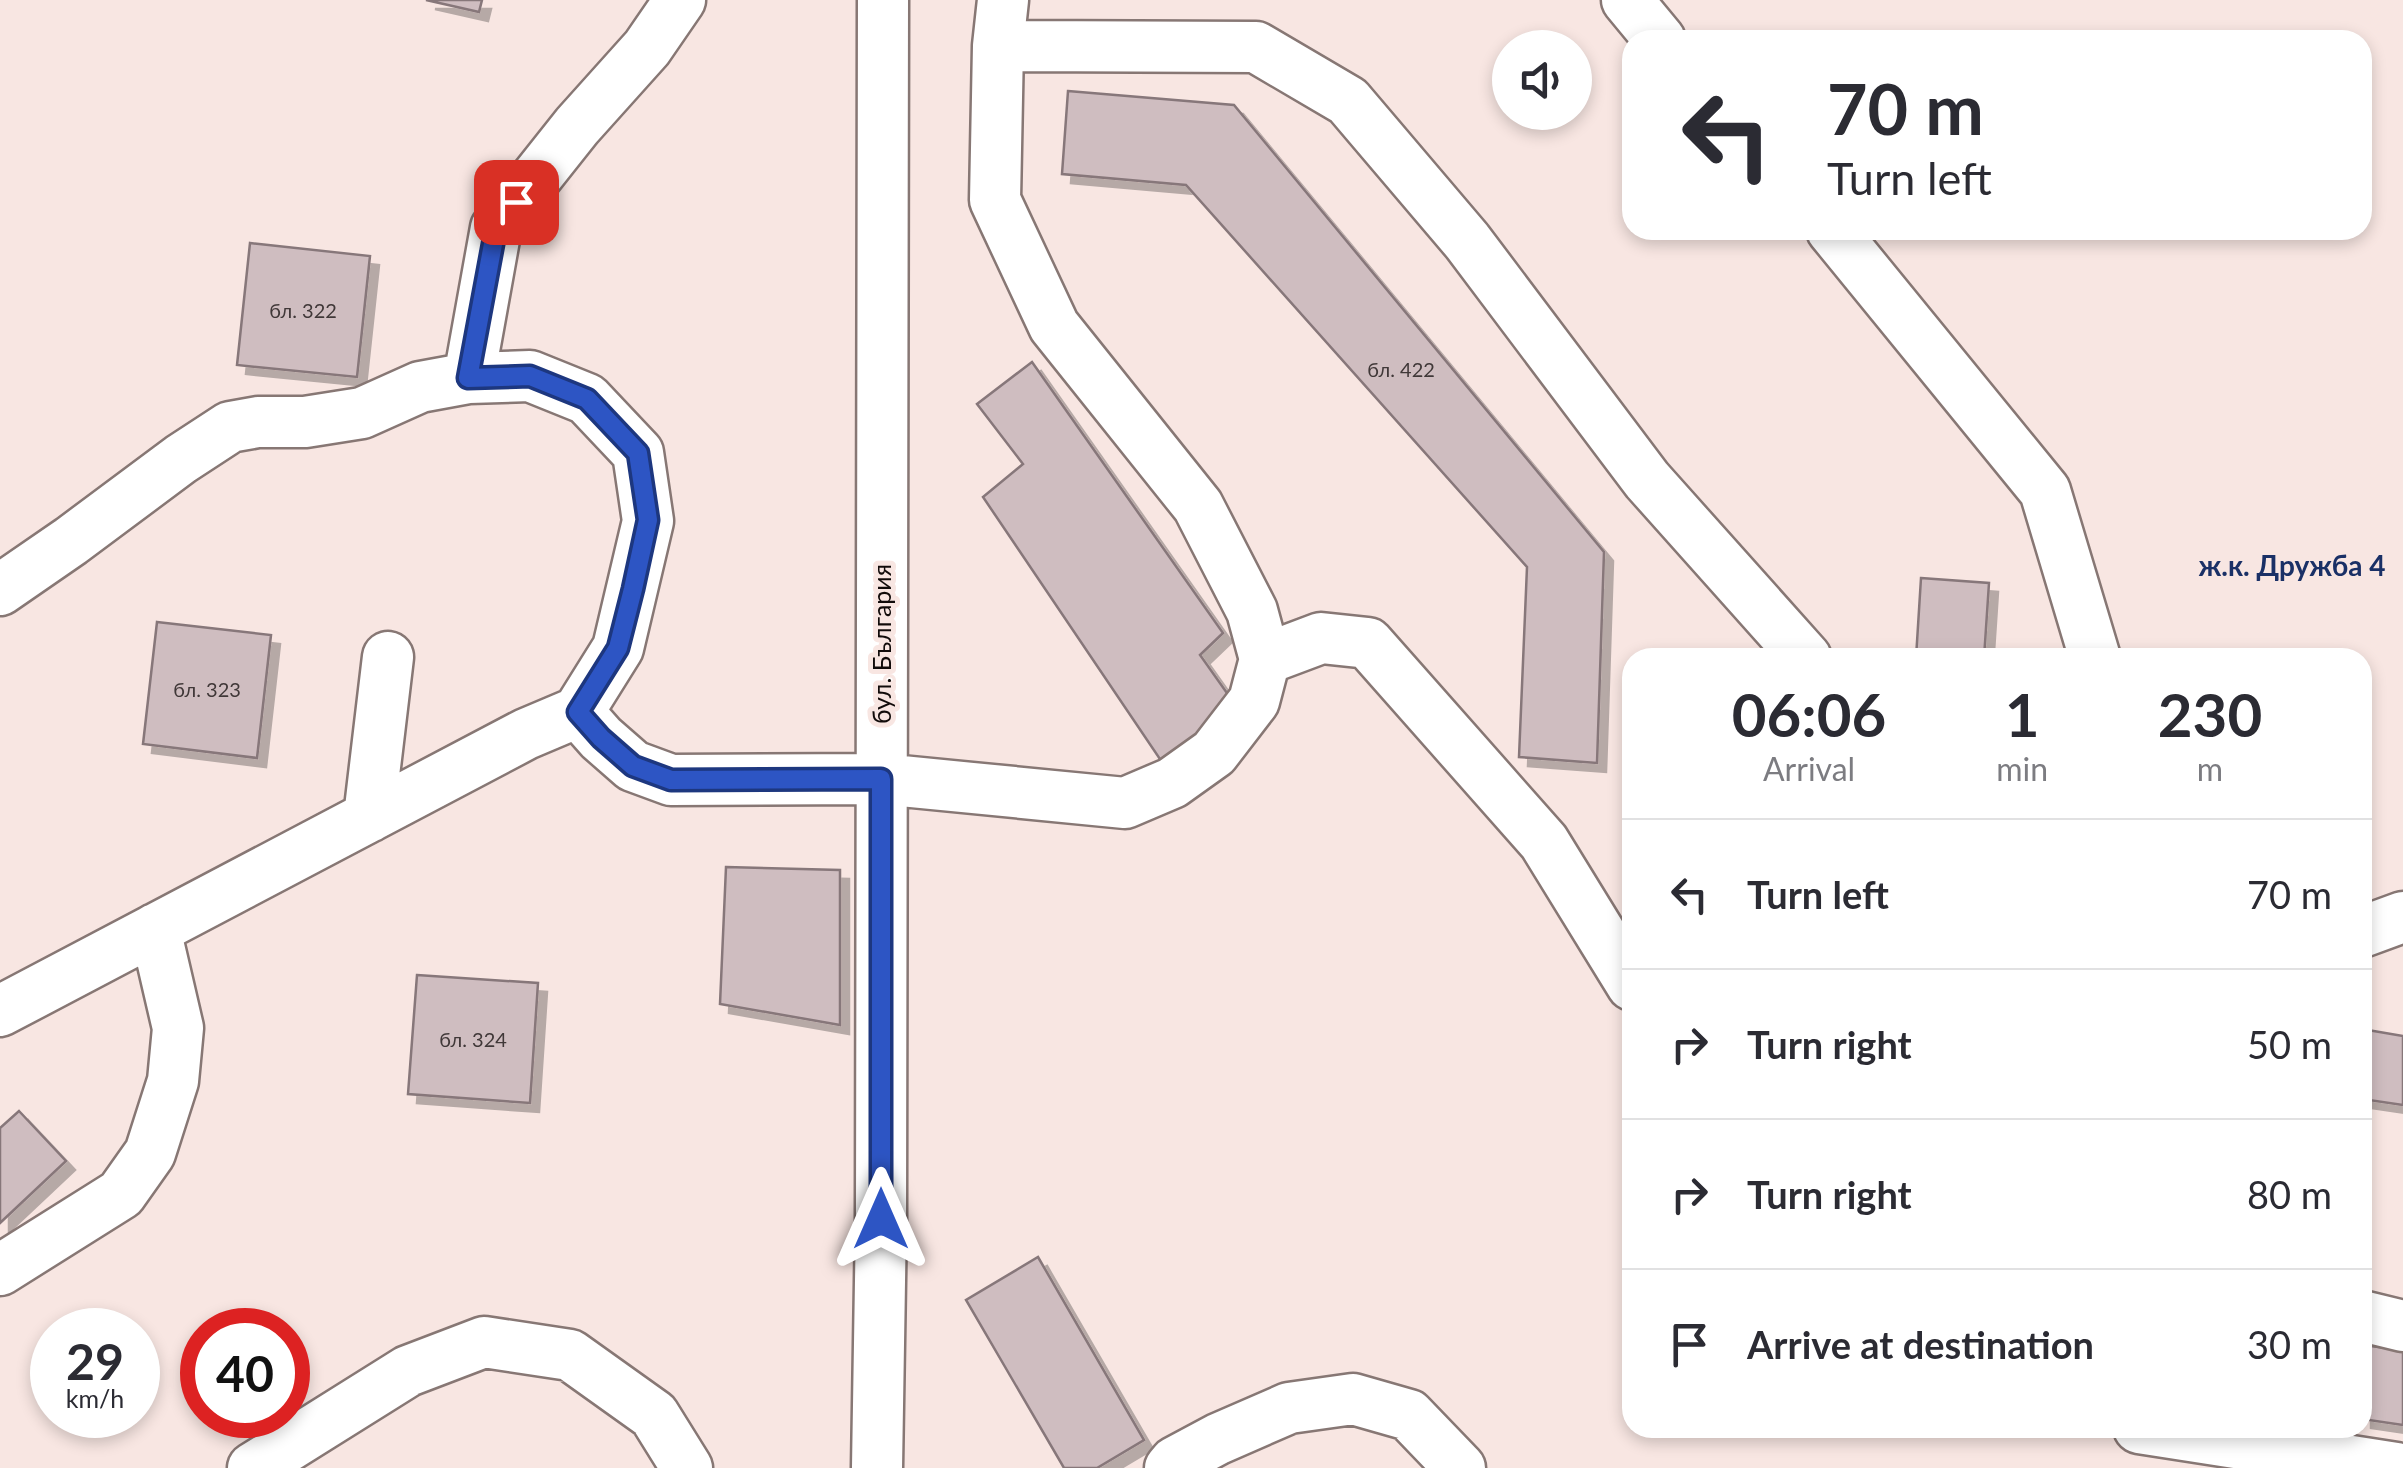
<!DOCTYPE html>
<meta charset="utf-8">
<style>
:root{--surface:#fff;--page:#f7f7f7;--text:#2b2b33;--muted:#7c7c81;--line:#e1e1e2}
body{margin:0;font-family:Lato,sans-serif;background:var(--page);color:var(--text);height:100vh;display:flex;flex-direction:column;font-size:38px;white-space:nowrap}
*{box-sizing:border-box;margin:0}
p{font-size:32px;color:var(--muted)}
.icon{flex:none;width:55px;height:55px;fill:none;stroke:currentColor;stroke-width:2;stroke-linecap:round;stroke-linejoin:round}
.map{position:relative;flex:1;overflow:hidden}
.panel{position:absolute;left:1622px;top:648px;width:750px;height:790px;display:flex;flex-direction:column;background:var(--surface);border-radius:30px;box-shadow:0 5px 15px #0003}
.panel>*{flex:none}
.guide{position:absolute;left:1622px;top:30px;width:750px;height:210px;border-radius:30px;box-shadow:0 5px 15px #0003;background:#fff;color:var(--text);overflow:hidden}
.controls{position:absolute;left:1492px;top:30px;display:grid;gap:20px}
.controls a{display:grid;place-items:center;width:100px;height:100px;border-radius:50%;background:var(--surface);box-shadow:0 5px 15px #0003;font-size:50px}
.speed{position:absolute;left:30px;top:1308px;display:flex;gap:20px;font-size:50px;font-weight:700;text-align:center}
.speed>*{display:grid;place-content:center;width:130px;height:130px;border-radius:50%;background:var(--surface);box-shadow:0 5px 15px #0003;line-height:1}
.speed small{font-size:25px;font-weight:400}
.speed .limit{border:15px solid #d22;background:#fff;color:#111}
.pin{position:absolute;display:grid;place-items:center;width:85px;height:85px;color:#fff;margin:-42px;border-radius:20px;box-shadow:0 5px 15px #0006}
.me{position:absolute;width:110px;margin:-55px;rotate:0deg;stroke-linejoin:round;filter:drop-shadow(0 0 8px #0008)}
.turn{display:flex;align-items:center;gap:35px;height:210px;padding:0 40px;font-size:45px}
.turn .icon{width:130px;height:130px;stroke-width:2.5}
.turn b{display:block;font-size:70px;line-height:85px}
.eta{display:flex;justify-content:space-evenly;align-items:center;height:170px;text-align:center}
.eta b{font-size:60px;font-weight:700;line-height:70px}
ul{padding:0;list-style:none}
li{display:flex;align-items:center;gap:30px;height:150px;padding:0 40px;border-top:2px solid var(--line)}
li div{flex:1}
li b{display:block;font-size:38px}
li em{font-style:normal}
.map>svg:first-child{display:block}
.building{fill:#cfbdc0;stroke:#87777a;stroke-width:2.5;filter:url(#shadow)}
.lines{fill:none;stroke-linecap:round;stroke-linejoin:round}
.minor-casing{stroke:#877774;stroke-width:55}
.minor{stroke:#fff;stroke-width:50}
.route-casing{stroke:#1d377f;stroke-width:25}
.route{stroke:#2d55c4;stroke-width:18}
.labels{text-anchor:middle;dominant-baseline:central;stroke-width:10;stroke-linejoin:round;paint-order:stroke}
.number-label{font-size:20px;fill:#403838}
.street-label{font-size:25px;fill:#110b0a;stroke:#f8e6e2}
.neighbourhood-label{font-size:28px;font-weight:bold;fill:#1a3066;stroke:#f8e6e2}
</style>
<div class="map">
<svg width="2403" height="1468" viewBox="0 0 2403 1468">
<defs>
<filter id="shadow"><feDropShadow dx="9" dy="9" stdDeviation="0" flood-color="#0004"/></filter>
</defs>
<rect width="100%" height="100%" fill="#f8e6e2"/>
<!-- building -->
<path class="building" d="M426,0H482L479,12Z
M1068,91L1234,105L1604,552L1597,763L1519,757L1527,567L1186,185L1062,174Z
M250,243L370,256L357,377L237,365Z
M1032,362L1223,633L1200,655L1239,710L1166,768L983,497L1023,464L977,404Z
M1921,578L1989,583L1984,658H1916Z
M157,622L271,635L257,758L143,744Z
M726,867L840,870V1025L720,1004Z
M417,975L538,983L530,1103L408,1094Z
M2362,1029L2403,1036V1105L2362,1099Z
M19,1111L66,1161L0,1223V1128Z
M1038,1257L1144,1440L1097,1468H1064L966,1300Z
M2362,1345L2403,1350V1425L2362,1419Z"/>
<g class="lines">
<defs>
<path id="minor" d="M1627,0L1660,40
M998,46L1256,47L1348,101L1467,241L1647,480L1806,658
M1832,230L2045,491L2095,658
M469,378L496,228L577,126L647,48L680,0
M0,590L71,541L181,459L230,427L258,422H305L362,413L420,387L469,378L530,376L587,399L638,453L648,521L618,648L578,712L526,734L0,1011
M1265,659L1321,638L1368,643L1544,842L1632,985
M578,712L601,738L633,766L671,780L881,779L1125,803L1172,783L1214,753L1254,701L1265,659L1252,611L1198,506L1054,326L995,200L998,46L1003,0
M369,817L388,657
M2362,932L2403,917
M0,1270L121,1194L150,1153L173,1081L178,1028L155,929
M2362,1316L2403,1326
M2139,1428L2396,1468
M253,1468L408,1371L484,1342L570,1355L654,1415L687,1468
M877,1468L881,1219L883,0
M1170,1468L1175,1462L1218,1439L1289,1408L1353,1399L1409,1415L1460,1468"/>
</defs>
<!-- minor casing -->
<use href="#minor" class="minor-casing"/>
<!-- minor -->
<use href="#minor" class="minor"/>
</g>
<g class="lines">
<defs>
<path id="route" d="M516,202L496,228L468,378L530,376L587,399L638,453L648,520L633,589L618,648L578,712L601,738L633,766L671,780L881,779V1219"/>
</defs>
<!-- route casing -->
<use href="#route" class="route-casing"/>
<!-- route -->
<use href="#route" class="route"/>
</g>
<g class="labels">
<!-- number labels -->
<g class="number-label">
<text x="303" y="310">бл. 322</text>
<text x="1401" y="369">бл. 422</text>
<text x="207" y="689">бл. 323</text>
<text x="473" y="1039">бл. 324</text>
</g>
<!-- street labels -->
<g class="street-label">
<text transform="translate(881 644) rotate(-90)">бул. България</text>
</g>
<!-- neighbourhood labels -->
<g class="neighbourhood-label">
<text x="2292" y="565">ж.к. Дружба 4</text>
</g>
</g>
</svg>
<div class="controls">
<a><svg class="icon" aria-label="sound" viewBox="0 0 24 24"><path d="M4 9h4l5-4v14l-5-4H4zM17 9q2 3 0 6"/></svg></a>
</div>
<div class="speed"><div>29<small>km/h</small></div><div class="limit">40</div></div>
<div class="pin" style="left:516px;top:202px;background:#d93025"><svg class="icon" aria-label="arrive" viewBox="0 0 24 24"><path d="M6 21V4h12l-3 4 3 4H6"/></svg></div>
<svg class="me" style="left:881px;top:1219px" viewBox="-20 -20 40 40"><path d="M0-17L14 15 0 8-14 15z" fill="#2d55c4" stroke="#fff" stroke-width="4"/></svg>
<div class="guide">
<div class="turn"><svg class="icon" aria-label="left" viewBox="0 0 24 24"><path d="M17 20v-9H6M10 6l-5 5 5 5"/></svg><div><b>70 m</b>Turn left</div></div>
</div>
<section class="panel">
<div class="eta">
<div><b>06:06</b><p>Arrival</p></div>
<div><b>1</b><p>min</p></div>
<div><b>230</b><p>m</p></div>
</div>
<ul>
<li><svg class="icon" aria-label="left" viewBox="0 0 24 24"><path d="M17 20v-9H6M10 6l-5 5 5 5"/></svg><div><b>Turn left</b></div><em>70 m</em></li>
<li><svg class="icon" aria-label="right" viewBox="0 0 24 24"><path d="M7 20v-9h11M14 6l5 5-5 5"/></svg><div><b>Turn right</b></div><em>50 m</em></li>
<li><svg class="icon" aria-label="right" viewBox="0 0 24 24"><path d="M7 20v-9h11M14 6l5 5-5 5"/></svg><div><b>Turn right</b></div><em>80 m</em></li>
<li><svg class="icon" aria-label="arrive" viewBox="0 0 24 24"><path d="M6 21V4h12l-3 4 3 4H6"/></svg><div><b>Arrive at destination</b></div><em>30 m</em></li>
</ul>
</section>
</div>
